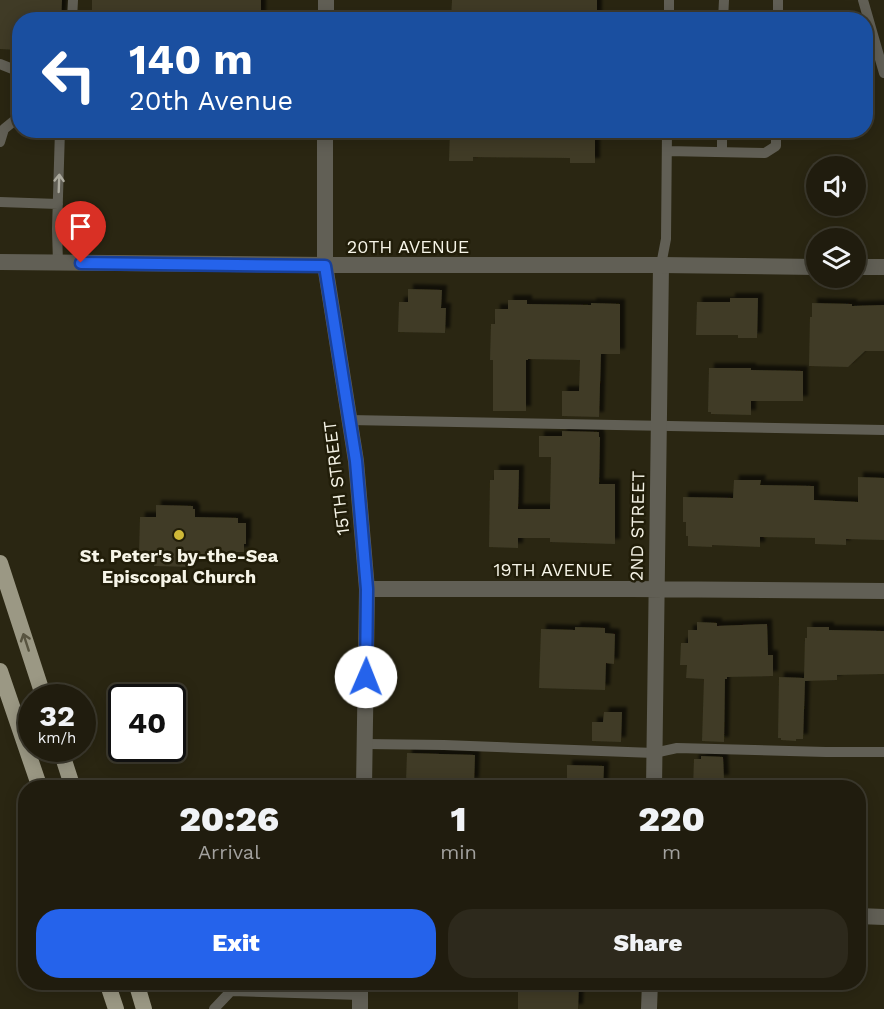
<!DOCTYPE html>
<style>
:root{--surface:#201c0e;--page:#2d291c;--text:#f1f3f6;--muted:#a2a19e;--line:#3d3a2e;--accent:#2563eb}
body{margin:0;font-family:"Work Sans",sans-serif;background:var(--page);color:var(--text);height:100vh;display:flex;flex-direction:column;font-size:22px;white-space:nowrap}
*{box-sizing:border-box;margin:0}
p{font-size:20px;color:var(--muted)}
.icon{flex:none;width:33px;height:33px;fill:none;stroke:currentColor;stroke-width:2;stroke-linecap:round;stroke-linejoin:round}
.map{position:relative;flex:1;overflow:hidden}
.sheet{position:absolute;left:18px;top:780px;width:848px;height:210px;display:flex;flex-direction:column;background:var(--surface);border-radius:24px;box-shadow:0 3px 15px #0003,0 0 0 2px var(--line)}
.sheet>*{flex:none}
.top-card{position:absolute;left:12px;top:12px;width:861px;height:126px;border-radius:24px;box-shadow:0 3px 15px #0003,0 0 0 2px var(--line);background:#1a4fa0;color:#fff;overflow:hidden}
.controls{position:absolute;left:806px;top:156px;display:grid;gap:12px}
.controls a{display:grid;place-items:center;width:60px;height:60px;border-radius:50%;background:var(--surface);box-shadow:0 3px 15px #0003,0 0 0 2px var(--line);font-size:30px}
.speed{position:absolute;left:18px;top:684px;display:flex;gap:12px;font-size:30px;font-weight:700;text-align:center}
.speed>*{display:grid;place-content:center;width:78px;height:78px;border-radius:50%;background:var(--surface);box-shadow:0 3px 15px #0003,0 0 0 2px var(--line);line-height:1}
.speed small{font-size:15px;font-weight:400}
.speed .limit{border:3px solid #111;border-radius:9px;background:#fff;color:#111}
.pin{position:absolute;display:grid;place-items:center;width:51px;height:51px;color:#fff;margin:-62px -26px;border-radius:50% 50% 50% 0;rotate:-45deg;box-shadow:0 0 6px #0007}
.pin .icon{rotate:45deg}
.me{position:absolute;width:66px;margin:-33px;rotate:1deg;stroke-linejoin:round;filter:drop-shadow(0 0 4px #0008)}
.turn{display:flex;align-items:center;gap:21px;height:126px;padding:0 18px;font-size:27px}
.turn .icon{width:78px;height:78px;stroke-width:2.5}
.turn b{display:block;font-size:42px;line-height:51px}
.eta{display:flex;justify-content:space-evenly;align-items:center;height:102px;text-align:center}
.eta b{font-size:36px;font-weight:800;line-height:42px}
.cta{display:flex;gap:12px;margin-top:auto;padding:12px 18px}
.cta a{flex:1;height:69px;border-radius:24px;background:var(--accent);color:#fff;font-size:24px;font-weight:800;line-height:69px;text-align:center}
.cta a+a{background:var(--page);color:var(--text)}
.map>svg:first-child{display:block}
.building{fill:#3f3b26;filter:url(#shadow)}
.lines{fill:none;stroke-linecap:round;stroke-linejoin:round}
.service{stroke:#615f55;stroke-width:10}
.minor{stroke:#615f55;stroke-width:16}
.tertiary{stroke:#615f55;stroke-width:16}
.primary{stroke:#9b9884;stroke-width:16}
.oneway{stroke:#acaa9e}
.oneway2{stroke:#585440}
.route-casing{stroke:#184099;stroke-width:15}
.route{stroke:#2563eb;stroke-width:10}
.poi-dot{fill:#cfb837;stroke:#211d09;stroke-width:2}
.labels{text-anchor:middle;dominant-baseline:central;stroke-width:5;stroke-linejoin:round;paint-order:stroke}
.street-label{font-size:18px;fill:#f6f4e7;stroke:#211d09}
.poi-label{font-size:18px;font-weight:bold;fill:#f6f4e7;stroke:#211d09}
</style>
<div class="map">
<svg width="884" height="1009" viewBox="0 0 884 1009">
<defs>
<filter id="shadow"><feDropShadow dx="5" dy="-5" stdDeviation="1.5" flood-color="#0009"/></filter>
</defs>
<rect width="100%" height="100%" fill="#2a2612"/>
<!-- building -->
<path class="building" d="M0,0H62L61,20H20V50L0,49Z
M92,0H261V20H92Z
M452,0H597V20H573V18L476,16V20H451Z
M450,130H595V163H570V158L473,157V161H449Z
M408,289L442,290L441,308H446L445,333L398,332L399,302H408Z
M730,298H758L757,338H738V335H696L697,302H730Z
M508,300H527V304L591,305V303L620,304V354H601L599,417L562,416V391H579L580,360L528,359V360H526V411H493V360H490L491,324H495V309H508Z
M812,303L852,304V306L884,305V351H865L848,367L809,366L810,317H812Z
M709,368H751V370L803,371V401H751V415L711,414V412H708Z
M562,431L599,432V437H600L599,484H615V544L550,542V538H518V548L489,547L490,480H494V470H519L518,509H550L551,457H539V436H562Z
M858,477L884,478V540L846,539V545L815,544V538L760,537V547L712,545V547L688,546V536H686V522H683V497L733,498L734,480H761L760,485L814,486V500L858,502Z
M156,505L193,506V509H195V517L238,518V523H246V544H244V552H237V556L195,555V565H192V567L154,566L155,555L139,554L140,517H156Z
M697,622L717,623V626L767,624L768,655H773V676L727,677V679H725L724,742L702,741L704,679L686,678L687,665H680L681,643H688V630H697Z
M575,627L605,628V633L615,634L614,664L606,663L605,690L539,688L541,629L575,630Z
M807,627H829V630L884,631V674L837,675V680L805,681L803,739H796V741L781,740V738H778L779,677L804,678L805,638H807Z
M604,712H622L621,742L592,741V722H603Z
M407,753L475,755L474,783L406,782Z
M701,756L723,757L724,780H716L715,788H693L694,759H701Z
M567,765L604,766L603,788H567Z
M518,982H579L578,1009H518Z"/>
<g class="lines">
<!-- service -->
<path class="service" d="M863,0L884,73
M72,20L73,0
M669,20V0
M723,20L724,0
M778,20V0
M0,64L20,72
M0,142L4,129L20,116
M667,151L765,153L776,146V130
M722,152V130
M0,202L58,204
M58,263L57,229L60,130
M661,265L666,239L667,130
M349,420L884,430
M365,744L444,745L654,753L677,748L826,752H884
M214,1009L231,991L360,995"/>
<!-- minor -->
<path class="minor" d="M367,589H631L884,591
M654,788L661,265
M858,916L884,917
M649,1009L650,982"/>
<!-- tertiary -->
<path class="tertiary" d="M326,20V0
M325,130V265L356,461L367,589L364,788
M0,262L325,265H661L816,267
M855,267H884
M360,1009V982"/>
<!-- primary -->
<path class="primary" d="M0,563L44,698
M0,671L40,788
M60,748L73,788
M107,982L116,1009
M136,982L144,1009"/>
</g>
<!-- one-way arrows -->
<defs><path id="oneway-shaft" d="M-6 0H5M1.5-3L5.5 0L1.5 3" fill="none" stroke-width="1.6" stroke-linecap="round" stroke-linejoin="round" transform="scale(1.5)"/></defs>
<use class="oneway" href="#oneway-shaft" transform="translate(59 183) rotate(-88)"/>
<use class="oneway2" href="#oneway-shaft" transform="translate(26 642) rotate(-108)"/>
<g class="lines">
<defs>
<path id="route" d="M81,263L325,266L356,461L367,589L366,677"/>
</defs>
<!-- route casing -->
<use href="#route" class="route-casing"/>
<!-- route -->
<use href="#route" class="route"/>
</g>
<!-- markers -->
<circle class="poi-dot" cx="179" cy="535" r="6"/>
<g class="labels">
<!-- street labels -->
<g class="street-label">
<text x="408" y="246">20TH AVENUE</text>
<text transform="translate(336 478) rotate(-97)">15TH STREET</text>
<text transform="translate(637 526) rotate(-89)">2ND STREET</text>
<text x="553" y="569">19TH AVENUE</text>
</g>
<!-- poi labels -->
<g class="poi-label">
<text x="179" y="555">St. Peter's by-the-Sea<tspan x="179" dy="21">Episcopal Church</tspan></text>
</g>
</g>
</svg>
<div class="controls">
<a><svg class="icon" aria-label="sound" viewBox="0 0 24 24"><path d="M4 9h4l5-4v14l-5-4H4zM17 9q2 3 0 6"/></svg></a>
<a><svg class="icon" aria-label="layers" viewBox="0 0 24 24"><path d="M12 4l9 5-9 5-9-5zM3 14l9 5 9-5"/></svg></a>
</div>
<div class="speed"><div>32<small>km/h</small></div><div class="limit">40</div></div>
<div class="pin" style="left:81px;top:263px;background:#d93025"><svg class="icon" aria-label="arrive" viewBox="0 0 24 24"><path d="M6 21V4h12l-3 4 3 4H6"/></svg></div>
<svg class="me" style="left:366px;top:677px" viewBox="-20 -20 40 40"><circle r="19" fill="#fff"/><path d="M0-13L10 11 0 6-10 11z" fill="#2563eb"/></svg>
<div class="top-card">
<div class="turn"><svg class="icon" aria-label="left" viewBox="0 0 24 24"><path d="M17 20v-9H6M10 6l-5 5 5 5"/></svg><div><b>140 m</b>20th Avenue</div></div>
</div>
<section class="sheet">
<div class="eta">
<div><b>20:26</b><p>Arrival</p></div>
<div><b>1</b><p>min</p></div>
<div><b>220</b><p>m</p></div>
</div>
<div class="cta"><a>Exit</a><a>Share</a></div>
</section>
</div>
